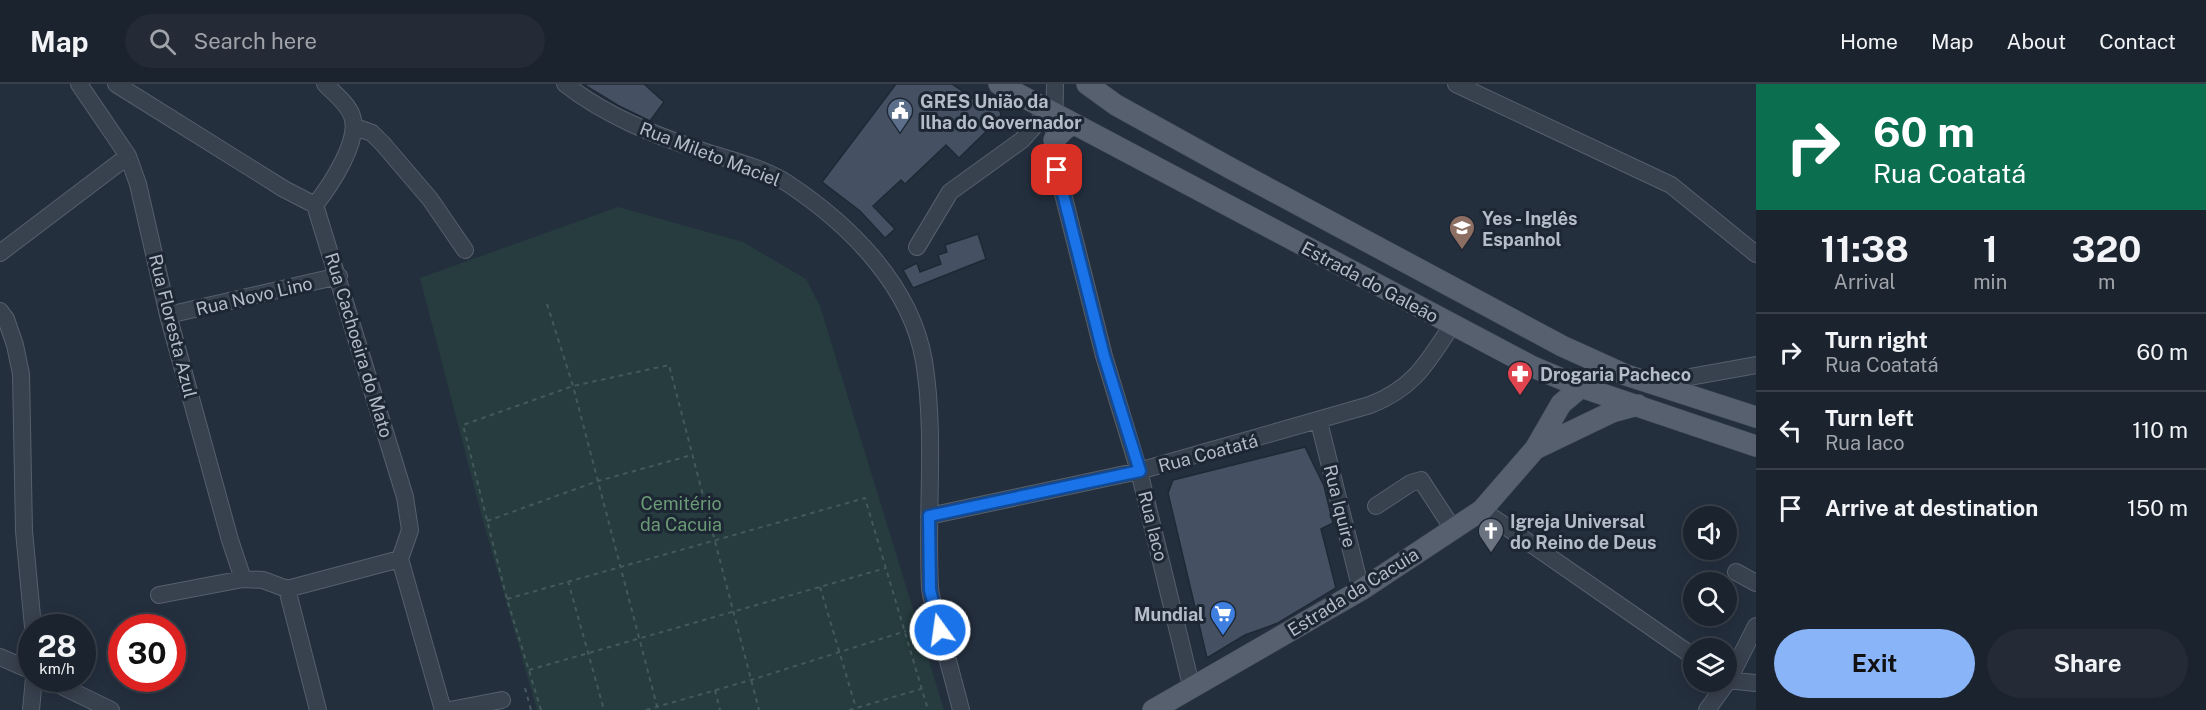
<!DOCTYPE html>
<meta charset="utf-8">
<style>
:root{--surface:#1b232e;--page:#242b36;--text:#f1f3f6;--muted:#a0a4aa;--line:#39404a;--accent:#8ab4f8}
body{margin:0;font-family:"Public Sans",sans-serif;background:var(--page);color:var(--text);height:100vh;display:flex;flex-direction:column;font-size:22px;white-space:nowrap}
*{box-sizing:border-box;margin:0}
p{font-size:20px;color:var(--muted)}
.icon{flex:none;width:33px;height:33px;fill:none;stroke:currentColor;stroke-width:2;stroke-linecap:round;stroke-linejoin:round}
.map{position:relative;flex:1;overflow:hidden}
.details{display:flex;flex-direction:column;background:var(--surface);width:450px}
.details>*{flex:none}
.guide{background:#0b6e4f;color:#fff;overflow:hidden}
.tools{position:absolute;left:1683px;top:422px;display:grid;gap:12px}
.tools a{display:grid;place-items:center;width:54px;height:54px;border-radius:50%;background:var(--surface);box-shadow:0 3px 15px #0003,0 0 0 2px var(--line);font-size:30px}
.speed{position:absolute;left:18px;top:530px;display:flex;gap:12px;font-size:30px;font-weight:700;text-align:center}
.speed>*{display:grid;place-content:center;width:78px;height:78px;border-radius:50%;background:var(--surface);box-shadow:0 3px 15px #0003,0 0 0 2px var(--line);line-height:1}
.speed small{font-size:15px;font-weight:400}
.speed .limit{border:9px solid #d22;background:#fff;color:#111}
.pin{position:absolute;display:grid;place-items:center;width:51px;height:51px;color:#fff;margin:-26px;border-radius:12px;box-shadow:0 3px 9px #0006}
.me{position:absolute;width:66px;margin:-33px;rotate:346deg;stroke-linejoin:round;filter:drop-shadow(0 0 4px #0008)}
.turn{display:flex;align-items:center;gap:21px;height:126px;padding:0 18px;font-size:27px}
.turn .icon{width:78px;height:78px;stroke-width:2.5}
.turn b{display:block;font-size:42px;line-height:51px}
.eta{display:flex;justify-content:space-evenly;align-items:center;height:102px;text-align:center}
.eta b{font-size:36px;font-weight:700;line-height:42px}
.action{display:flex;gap:12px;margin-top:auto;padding:12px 18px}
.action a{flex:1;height:69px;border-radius:36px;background:var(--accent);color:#111;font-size:24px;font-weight:700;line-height:69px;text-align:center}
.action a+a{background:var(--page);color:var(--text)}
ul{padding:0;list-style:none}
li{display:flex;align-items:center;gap:18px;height:78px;padding:0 18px;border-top:2px solid var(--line)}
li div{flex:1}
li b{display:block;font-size:22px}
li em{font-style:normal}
header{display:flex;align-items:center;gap:36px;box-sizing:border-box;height:84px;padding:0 30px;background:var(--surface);border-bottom:2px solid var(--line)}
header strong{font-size:28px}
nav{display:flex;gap:33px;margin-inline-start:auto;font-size:21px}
.search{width:420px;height:54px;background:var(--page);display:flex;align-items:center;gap:15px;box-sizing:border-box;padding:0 21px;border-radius:33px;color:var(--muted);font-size:22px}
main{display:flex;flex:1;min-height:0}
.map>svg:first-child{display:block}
.green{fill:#263c3f}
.building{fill:#455162;stroke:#1f2835;stroke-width:1.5}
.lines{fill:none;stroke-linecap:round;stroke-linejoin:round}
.minor-casing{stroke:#565f6c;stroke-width:18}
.major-casing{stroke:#414a57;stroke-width:22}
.path{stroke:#44595c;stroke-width:2;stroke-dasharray:4.5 4.5;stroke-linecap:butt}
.minor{stroke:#38414e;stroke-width:16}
.major{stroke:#56606e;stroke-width:21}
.route-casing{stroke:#114b97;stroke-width:15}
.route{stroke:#1a73e8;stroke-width:10}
.labels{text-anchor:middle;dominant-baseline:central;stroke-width:6;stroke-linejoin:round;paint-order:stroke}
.poi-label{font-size:18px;font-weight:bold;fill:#b4bcc9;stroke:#1d2633;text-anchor:start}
.street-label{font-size:18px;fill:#b4bcc9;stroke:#1d2633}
.park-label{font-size:18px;fill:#6b9a76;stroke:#1d2633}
</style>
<header>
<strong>Map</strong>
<div class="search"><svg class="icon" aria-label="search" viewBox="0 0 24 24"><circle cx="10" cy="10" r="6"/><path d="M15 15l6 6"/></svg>Search here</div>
<nav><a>Home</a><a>Map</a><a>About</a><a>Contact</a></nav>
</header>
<main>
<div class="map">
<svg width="1756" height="626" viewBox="0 0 1756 626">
<rect width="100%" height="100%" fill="#242f3e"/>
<!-- green -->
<path class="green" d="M618,123L743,158L806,195L820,222L944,626H537L482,433L420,194Z"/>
<!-- building -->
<path class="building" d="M583,0H644L664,18L650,37L619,22Z
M896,0H952L977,17L981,11L989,16L1001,29L1000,34L959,74L946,61L905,100L901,96L873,122L895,145L885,154L860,127L822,98Z
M978,150L986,175L913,204L903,186L917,179L920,188L941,180L938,171L947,168L945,161Z
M1305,363L1324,402L1333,439L1321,445L1336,504L1278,539L1245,551L1207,574L1168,409L1173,396Z"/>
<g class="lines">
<defs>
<path id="minor" d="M79,0L128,72L138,100L168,231L230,456L243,495
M116,0L284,105L315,121L405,413L410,446L400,475L443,626
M565,0C606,32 654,51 703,67C730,76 762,83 787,99C849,140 911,201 924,277C936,351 926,428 930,503C931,516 936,530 939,543C946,570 954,598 961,626
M1055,0L1054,56L1057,86L1104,272L1139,387L1192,605
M1456,0L1671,101L1756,170
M355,47L361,45L372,49L383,60L430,115L465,166
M315,121C330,102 361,56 352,32C348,20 334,9 325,0
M917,163L950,108L1022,56L1047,28
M0,169L128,72
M0,227L6,235L15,261L21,290L24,447L33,543
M168,231L339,192
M1651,300L1756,281
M1319,338L1361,506
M1376,422L1411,399L1421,396L1453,445
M1482,426L1694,573
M929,432L1139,387L1370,321C1414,304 1427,279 1452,241
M1736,488L1756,499
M287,505L318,626
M159,511L243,495L263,496L287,505L400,475
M0,573L32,587
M45,594L111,626
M1726,596L1756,599
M31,626L34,594
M450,626L502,616
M1707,626L1728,597L1756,542"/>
<path id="major" d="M999,0L1533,283L1581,303L1756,362
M1087,0L1116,21L1230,84L1562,262L1626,291L1756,333
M1054,56L1066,44L1073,41
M1535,365L1612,328L1638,321
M1153,626L1361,506L1482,426L1535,365L1561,320L1581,303L1593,297"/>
</defs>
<!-- minor casing -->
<use href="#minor" class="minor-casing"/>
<!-- major casing -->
<use href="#major" class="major-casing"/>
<!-- path -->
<path class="path" d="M547,220L573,302L658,626
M487,437L598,397L692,371
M568,497L604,626
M820,503L856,624
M507,515L865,414L928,626
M529,586L886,484
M525,604L531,626
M715,606L720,626
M541,626L507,515L463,341L573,302L669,281L759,626
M646,626L751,596L906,547
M849,626L921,605"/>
<!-- minor -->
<use href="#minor" class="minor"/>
<!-- major -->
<use href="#major" class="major"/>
</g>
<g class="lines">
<defs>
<path id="route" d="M940,546L930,506L929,432L1140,387L1104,272L1057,86"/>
</defs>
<!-- route casing -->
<use href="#route" class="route-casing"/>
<!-- route -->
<use href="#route" class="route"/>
</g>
<!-- icons -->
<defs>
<symbol id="civic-pin" viewBox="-11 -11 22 30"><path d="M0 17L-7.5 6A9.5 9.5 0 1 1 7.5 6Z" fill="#5c6f8a" stroke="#1d2633"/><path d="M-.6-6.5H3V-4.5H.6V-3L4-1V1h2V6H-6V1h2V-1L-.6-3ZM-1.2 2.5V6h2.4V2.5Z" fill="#fff"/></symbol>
<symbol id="school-pin" viewBox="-11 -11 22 30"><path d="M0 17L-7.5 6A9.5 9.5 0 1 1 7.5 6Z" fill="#8d6e63" stroke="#1d2633"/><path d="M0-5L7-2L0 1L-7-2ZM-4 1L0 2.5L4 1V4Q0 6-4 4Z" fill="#fff"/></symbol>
<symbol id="pharmacy-pin" viewBox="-11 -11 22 30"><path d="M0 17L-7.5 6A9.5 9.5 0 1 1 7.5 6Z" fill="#e0444e" stroke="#1d2633"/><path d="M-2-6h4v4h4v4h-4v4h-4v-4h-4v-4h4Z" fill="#fff"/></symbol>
<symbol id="church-pin" viewBox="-11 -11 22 30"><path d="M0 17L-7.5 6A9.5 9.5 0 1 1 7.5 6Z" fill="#6b7280" stroke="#1d2633"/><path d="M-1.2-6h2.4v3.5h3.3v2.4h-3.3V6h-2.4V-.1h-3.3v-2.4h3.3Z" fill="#fff"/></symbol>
<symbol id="supermarket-pin" viewBox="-11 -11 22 30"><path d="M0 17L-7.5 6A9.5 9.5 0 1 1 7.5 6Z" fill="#3f7fe0" stroke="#1d2633"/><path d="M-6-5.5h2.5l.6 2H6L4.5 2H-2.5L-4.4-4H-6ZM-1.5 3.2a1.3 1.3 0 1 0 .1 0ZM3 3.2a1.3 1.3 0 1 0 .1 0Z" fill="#fff"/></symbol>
</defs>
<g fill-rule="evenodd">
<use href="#civic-pin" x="885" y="12" width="30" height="40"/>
<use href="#school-pin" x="1447" y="129" width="30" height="40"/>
<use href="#pharmacy-pin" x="1505" y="275" width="30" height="40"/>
<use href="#church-pin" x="1476" y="432" width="30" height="40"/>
<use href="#supermarket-pin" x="1208" y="515" width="30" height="40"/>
</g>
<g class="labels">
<!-- poi labels -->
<g class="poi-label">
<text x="920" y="17">GRES União da<tspan x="920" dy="21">Ilha do Governador</tspan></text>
<text x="1482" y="134">Yes - Inglês<tspan x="1482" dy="21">Espanhol</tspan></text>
<text x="1540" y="290">Drogaria Pacheco</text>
<text x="1510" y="437">Igreja Universal<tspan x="1510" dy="21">do Reino de Deus</tspan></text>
<text x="1204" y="530" text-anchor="end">Mundial</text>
</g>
<!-- street labels -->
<g class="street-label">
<text transform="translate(710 70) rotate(21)">Rua Mileto Maciel</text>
<text transform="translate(1370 198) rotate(28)">Estrada do Galeão</text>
<text transform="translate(254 212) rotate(-13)">Rua Novo Lino</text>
<text transform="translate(173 242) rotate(76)">Rua Floresta Azul</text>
<text transform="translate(359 261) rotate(73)">Rua Cachoeira do Mato</text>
<text transform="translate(1208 369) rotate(-15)">Rua Coatatá</text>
<text transform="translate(1340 422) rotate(76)">Rua Iquire</text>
<text transform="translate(1153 442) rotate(76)">Rua Iaco</text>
<text transform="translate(1353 508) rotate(-32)">Estrada da Cacuia</text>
</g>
<!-- park labels -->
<g class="park-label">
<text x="681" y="419">Cemitério<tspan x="681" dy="21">da Cacuia</tspan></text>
</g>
</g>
</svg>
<div class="tools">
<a><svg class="icon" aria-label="sound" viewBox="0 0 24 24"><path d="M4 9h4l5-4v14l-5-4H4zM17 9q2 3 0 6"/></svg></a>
<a><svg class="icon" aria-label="search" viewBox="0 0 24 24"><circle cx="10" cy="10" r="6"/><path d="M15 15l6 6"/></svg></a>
<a><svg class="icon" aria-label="layers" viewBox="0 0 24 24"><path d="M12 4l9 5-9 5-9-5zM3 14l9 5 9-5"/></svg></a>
</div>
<div class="speed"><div>28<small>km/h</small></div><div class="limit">30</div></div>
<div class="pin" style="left:1057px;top:86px;background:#d93025"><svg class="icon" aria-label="arrive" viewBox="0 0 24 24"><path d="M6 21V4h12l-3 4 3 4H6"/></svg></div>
<svg class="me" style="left:940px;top:546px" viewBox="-20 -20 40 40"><circle r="17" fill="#1a73e8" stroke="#fff" stroke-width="3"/><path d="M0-11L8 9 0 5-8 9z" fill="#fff"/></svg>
</div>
<section class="details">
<div class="guide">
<div class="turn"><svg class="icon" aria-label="right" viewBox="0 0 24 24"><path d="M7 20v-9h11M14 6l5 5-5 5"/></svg><div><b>60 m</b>Rua Coatatá</div></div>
</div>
<div class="eta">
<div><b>11:38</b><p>Arrival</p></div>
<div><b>1</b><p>min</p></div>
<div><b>320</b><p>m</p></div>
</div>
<ul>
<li><svg class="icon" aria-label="right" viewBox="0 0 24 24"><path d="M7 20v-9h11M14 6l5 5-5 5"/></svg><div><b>Turn right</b><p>Rua Coatatá</p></div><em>60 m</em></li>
<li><svg class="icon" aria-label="left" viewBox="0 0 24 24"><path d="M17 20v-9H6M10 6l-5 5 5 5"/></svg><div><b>Turn left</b><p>Rua Iaco</p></div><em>110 m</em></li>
<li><svg class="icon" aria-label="arrive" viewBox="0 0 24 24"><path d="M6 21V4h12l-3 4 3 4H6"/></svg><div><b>Arrive at destination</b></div><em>150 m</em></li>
</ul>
<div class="action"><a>Exit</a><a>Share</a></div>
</section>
</main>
